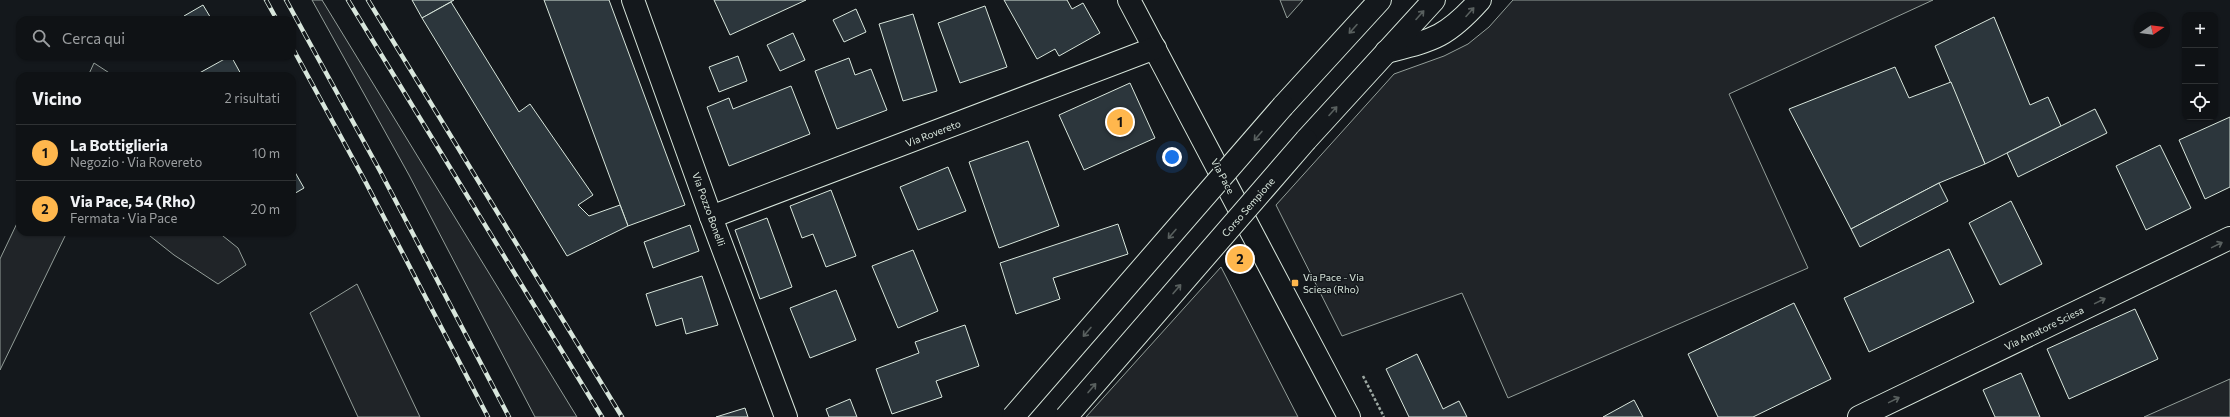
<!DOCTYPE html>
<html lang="it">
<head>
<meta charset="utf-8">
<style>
  :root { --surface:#0f1215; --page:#181b1e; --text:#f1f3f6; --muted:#9b9ea0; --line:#2f3234; --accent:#ffb74d }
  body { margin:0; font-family:Commissioner,sans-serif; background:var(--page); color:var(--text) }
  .controls { position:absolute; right:12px; top:12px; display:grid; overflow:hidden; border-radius:8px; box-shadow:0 1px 3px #0004 }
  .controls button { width:36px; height:36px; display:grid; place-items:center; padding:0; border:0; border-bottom:1px solid var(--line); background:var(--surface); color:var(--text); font:20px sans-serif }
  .compass { position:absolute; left:2134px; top:12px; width:36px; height:36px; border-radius:50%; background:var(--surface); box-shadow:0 1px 3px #0004; rotate:77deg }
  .you { position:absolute; left:1172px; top:157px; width:14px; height:14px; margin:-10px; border:3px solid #fff; border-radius:50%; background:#1a73e8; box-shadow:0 0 0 6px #1a73e833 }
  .badge { display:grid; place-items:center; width:26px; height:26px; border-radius:50%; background:var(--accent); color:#111; font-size:13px; font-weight:700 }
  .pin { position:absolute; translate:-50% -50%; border:2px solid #fff; box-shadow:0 1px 4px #0006 }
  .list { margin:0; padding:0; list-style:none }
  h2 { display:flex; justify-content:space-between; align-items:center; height:52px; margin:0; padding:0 16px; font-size:17px }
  h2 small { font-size:13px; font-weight:400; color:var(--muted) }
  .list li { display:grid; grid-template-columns:26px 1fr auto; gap:12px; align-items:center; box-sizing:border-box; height:56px; padding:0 16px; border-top:1px solid var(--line) }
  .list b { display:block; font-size:15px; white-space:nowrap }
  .list p { margin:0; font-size:13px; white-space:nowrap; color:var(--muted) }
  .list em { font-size:13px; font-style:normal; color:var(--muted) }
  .icon { flex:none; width:22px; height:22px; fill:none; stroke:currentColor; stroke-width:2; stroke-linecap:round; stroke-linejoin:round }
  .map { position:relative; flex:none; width:2230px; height:417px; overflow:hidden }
  .search { position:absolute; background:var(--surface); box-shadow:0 1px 3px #0004; left:16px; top:16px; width:280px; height:44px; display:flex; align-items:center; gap:10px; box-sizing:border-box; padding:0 14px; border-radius:12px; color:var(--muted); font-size:15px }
  .panel { position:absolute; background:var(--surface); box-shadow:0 1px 3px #0004; left:16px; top:72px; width:280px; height:164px; border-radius:12px }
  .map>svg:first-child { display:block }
  .green { fill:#202428; stroke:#939e99 }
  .building { fill:#2c363c; stroke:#d8e6dc }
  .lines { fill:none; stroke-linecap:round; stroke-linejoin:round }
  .minor-casing { stroke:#d8e6dc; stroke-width:24 }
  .highway-casing { stroke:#d8e6dc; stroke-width:24 }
  .path { stroke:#9da8a2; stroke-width:2.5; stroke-dasharray:3 2; stroke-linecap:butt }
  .minor { stroke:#14181c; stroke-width:22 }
  .highway { stroke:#14181c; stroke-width:22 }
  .rail-casing { stroke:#d8e6dc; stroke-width:4.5 }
  .rail { stroke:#14181c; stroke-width:3; stroke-dasharray:9; stroke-linecap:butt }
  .highway-bridge-casing { stroke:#d8e6dc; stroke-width:24; stroke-linecap:butt }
  .highway-bridge { stroke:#14181c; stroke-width:22 }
  .oneway { stroke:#59605f }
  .poi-dot { fill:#ffb74d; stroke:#14181c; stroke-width:1.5 }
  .labels { text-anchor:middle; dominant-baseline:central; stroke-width:3; stroke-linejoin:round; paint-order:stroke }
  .street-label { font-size:10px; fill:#d8e6dc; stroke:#14181c }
  .poi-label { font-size:10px; fill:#d8e6dc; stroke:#14181c; text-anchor:start }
</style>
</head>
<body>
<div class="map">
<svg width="2230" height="417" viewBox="0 0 2230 417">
  <rect width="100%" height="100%" fill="#14181c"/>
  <g class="green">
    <polygon points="312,0 322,0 577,417 535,417 409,175"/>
    <polygon points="1280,0 1303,0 1287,18"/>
    <polygon points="1513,0 1933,0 1729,94 1808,268 1508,398 1462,293 1342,336 1276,205 1394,74 1444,56 1468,44 1489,27"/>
    <polygon points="94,63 114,76 88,76"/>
    <polygon points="20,217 20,232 67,232 0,370 0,259"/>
    <polygon points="145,232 218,232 238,248 246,265 218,284 174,255"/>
    <polygon points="1221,267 1298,417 1086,417"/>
    <polygon points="357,284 420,417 358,417 310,313"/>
    <polygon points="2230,379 2230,417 2144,417"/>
  </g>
  <g class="building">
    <polygon points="412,0 454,0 422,18"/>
    <polygon points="544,0 609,0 685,205 628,226"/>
    <polygon points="714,0 806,0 730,35"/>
    <polygon points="1004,0 1067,0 1072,9 1083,3 1100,33 1059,56 1055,49 1037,59"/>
    <polygon points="451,2 519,112 530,104 593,195 578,205 589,216 620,205 628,226 567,256 422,18"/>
    <polygon points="203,5 212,20 187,20 184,16"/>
    <polygon points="985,6 1007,67 960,83 938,23"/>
    <polygon points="856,9 866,32 844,42 833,20"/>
    <polygon points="913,14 937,91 903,101 879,24"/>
    <polygon points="1994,17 2030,105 2048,97 2061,126 1985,164 1935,46"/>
    <polygon points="793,33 805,60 780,71 767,45"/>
    <polygon points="231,56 242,76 194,76 230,56"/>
    <polygon points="738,56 747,81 719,92 709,67"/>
    <polygon points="849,58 855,75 871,69 887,110 837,129 815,71"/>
    <polygon points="1895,67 1909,98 1951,82 1985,164 1939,183 1851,229 1789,109"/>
    <polygon points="1130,83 1155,138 1084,170 1059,115"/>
    <polygon points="791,86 810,134 729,166 707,107 729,98 733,109"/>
    <polygon points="2095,109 2107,133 2018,177 2007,153"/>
    <polygon points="2230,117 2230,187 2205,199 2179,140"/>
    <polygon points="1028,141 1059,226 999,248 969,162"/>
    <polygon points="2160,145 2191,208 2146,230 2116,166"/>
    <polygon points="292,167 304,188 292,195"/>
    <polygon points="948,167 966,211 918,230 900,187"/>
    <polygon points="1939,183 1948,201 1860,247 1851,229"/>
    <polygon points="831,190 856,256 826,267 813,234 802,238 790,206"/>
    <polygon points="2011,201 2042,264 2000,285 1969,223"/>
    <polygon points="767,218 792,287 760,299 735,230"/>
    <polygon points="1118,224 1128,254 1053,278 1060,299 1016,314 1000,263"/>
    <polygon points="690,225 699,251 653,268 644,242"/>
    <polygon points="1949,249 1974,302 1869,352 1844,298"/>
    <polygon points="913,250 938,311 898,328 872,266"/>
    <polygon points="702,276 718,325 686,334 682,318 656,326 646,294"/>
    <polygon points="836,290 856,340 810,358 790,308"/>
    <polygon points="1794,303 1831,379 1753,417 1718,417 1688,354"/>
    <polygon points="2135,309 2158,359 2069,399 2047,349"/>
    <polygon points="965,325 979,366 936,381 942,397 892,414 876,369 919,353 915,342"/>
    <polygon points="1417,354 1443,409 1459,401 1467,417 1409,417 1386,369"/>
    <polygon points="2021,373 2040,417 1995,417 1983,390"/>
    <polygon points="850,399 857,417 829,417 826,409"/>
    <polygon points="1634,400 1643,417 1603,417"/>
    <polygon points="745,408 748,417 716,417"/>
  </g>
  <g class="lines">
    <g class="minor-casing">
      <g id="minor">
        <polyline points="633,0 711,217 786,417"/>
        <polyline points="1129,0 1349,417"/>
        <path d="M1386 52C1433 40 1446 38 1480 0"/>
        <polyline points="711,217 1155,48"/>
        <polyline points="1859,417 2230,238"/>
      </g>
    </g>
    <g class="highway-casing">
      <g id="highway">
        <polyline points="1283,106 1380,0"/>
        <polyline points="1306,140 1434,0"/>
      </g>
    </g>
    <polyline class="path" points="1363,376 1384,417"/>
    <use href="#minor" class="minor"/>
    <use href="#highway" class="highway"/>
    <g class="rail-casing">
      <g id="rail">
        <polyline points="266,0 277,20"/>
        <polyline points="286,0 380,171 509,417"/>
        <polyline points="348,0 602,417"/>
        <polyline points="368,0 622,417"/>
        <polyline points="292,47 365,181 488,417"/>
      </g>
    </g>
    <use href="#rail" class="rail"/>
    <g class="highway-bridge-casing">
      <g id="highway-bridge">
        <polyline points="1013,417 1283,106"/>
        <polyline points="1066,417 1306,140"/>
      </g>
    </g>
    <use href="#highway-bridge" class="highway-bridge"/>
  </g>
  <defs><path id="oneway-shaft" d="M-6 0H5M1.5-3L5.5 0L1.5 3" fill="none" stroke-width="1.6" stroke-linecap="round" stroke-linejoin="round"/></defs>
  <g class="oneway">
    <use href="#oneway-shaft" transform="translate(1470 12) rotate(-48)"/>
    <use href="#oneway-shaft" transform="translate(1420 15) rotate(-48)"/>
    <use href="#oneway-shaft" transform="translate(1353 29) rotate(132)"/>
    <use href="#oneway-shaft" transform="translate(1333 111) rotate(-48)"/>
    <use href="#oneway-shaft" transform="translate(1258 136) rotate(131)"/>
    <use href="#oneway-shaft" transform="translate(1172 234) rotate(131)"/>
    <use href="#oneway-shaft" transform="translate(2217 245) rotate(-26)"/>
    <use href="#oneway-shaft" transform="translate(1177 289) rotate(-49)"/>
    <use href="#oneway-shaft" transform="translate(2100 301) rotate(-26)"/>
    <use href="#oneway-shaft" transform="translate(1087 332) rotate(131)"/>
    <use href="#oneway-shaft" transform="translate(1092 388) rotate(-49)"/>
    <use href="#oneway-shaft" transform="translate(1894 400) rotate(-26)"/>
  </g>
  <rect class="poi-dot" x="1291" y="279" width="8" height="8" rx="2"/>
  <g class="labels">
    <g class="street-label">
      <text transform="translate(933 133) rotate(-21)">Via Rovereto</text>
      <text transform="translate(1223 176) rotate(62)">Via Pace</text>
      <text transform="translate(1248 207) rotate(-49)">Corso Sempione</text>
      <text transform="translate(709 209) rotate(70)">Via Pozzo Bonelli</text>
      <text transform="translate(2044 328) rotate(-26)">Via Amatore Sciesa</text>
    </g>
    <g class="poi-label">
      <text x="1303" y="277">Via Pace - Via<tspan x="1303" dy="12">Sciesa (Rho)</tspan></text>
    </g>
  </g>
</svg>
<div class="controls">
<button>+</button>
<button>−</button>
<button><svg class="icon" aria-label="locate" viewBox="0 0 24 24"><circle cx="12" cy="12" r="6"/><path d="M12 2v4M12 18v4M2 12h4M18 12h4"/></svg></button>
</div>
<svg class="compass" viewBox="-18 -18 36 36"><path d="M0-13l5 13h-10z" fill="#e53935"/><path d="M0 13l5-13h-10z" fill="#9b9ea0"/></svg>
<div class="you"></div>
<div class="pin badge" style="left:1120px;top:122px">1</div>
<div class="pin badge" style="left:1240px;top:259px">2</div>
<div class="search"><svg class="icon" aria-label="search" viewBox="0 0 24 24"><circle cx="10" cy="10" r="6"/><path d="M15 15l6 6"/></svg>Cerca qui</div>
<section class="panel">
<h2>Vicino<small>2 risultati</small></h2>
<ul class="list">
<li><span class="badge">1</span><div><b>La Bottiglieria</b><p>Negozio · Via Rovereto</p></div><em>10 m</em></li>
<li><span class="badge">2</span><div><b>Via Pace, 54 (Rho)</b><p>Fermata · Via Pace</p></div><em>20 m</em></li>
</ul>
</section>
</div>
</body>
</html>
